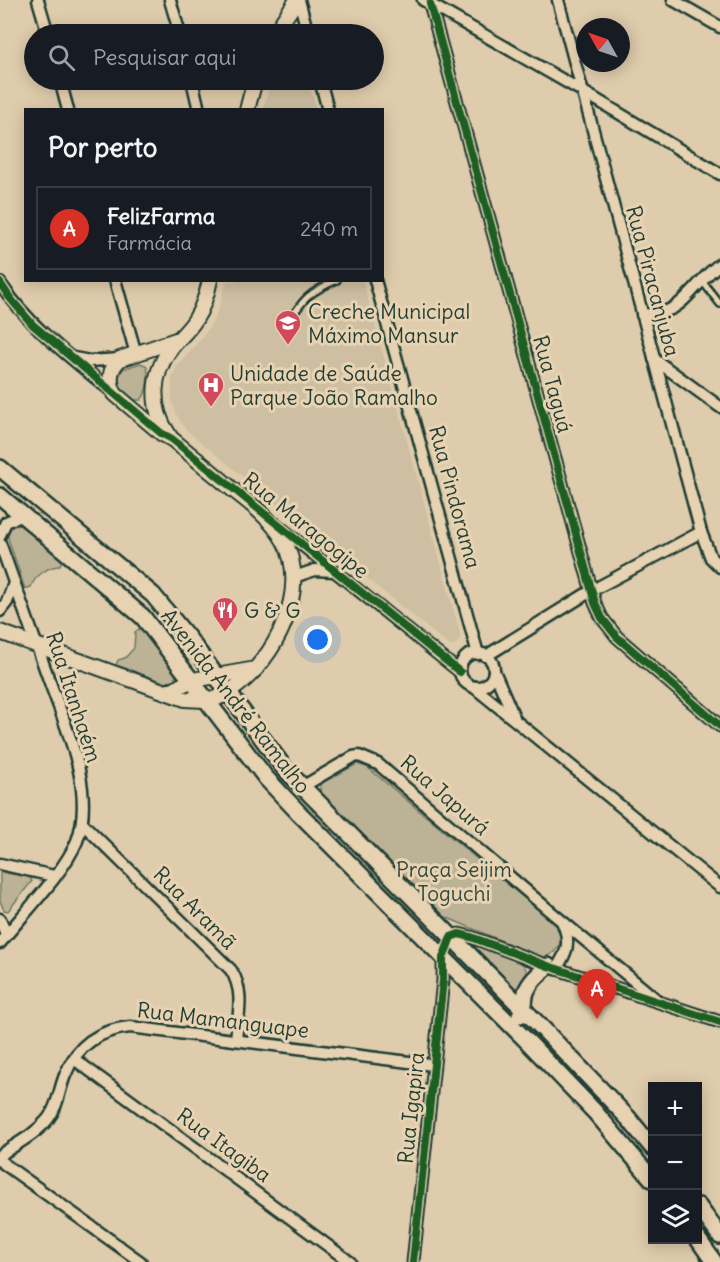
<!DOCTYPE html>
<html lang="pt">
<head>
<meta charset="utf-8">
<style>
  :root { --surface:#171b24; --page:#242831; --text:#f1f3f6; --muted:#9ea1a6; --line:#363941; --accent:#d93025 }
  body { margin:0; font-family:Delius,sans-serif; background:var(--page); color:var(--text) }
  .controls { position:absolute; right:18px; bottom:18px; display:grid; overflow:hidden; border-radius:0px; box-shadow:0 3px 15px #0003 }
  .controls button { width:54px; height:54px; display:grid; place-items:center; padding:0; border:0; border-bottom:2px solid var(--line); background:var(--surface); color:var(--text); font:30px sans-serif }
  .compass { position:absolute; left:576px; top:18px; width:54px; height:54px; border-radius:50%; background:var(--surface); box-shadow:0 3px 15px #0003; rotate:310deg }
  .you { position:absolute; left:318px; top:640px; width:21px; height:21px; margin:-15px; border:4px solid #fff; border-radius:50%; background:#1a73e8; box-shadow:0 0 0 9px #1a73e833 }
  .badge { display:grid; place-items:center; width:39px; height:39px; border-radius:50%; background:var(--accent); color:#fff; font-size:20px; font-weight:700 }
  .pin { position:absolute; translate:-50% -50px; filter:drop-shadow(0 2px 3px #0008) }
  .pin::after { content:''; position:absolute; top:32px; width:21px; height:18px; background:inherit; clip-path:polygon(0 0,100% 0,50% 100%) }
  .list { margin:0; padding:0; list-style:none }
  h2 { display:flex; justify-content:space-between; align-items:center; height:78px; margin:0; padding:0 24px; font-size:26px }
  h2 small { font-size:20px; font-weight:400; color:var(--muted) }
  .list li { display:grid; grid-template-columns:39px 1fr auto; gap:18px; align-items:center; box-sizing:border-box; height:84px; margin:0 12px 12px; padding:0 12px; border:2px solid var(--line); border-radius:0px }
  .list b { display:block; font-size:22px; white-space:nowrap }
  .list p { margin:0; font-size:20px; white-space:nowrap; color:var(--muted) }
  .list em { font-size:20px; font-style:normal; color:var(--muted) }
  .icon { flex:none; width:33px; height:33px; fill:none; stroke:currentColor; stroke-width:2; stroke-linecap:round; stroke-linejoin:round }
  .map { position:relative; flex:none; width:720px; height:1262px; overflow:hidden }
  .search { position:absolute; background:var(--surface); box-shadow:0 3px 15px #0003; left:24px; top:24px; width:360px; height:66px; display:flex; align-items:center; gap:15px; box-sizing:border-box; padding:0 21px; border-radius:33px; color:var(--muted); font-size:22px }
  .panel { position:absolute; background:var(--surface); box-shadow:0 3px 15px #0003; left:24px; top:108px; width:360px; height:174px; border-radius:0px }
  .map>svg:first-child { display:block }
  .built { fill:#cebfa2 }
  .green { fill:#bcb296; stroke:#6e7865; stroke-width:1.5 }
  .lines { fill:none; stroke-linecap:round; stroke-linejoin:round }
  .service-casing { stroke:#1f3d34; stroke-width:10 }
  .minor-casing { stroke:#1f3d34; stroke-width:15 }
  .tertiary-casing { stroke:#1f3d34; stroke-width:18 }
  .secondary-casing { stroke:#1f3d34; stroke-width:20 }
  .service { stroke:#e7d2b1; stroke-width:5 }
  .minor { stroke:#e7d2b1; stroke-width:10 }
  .tertiary { stroke:#e7d2b1; stroke-width:14 }
  .secondary { stroke:#e7d2b1; stroke-width:15 }
  .cycleway-casing { stroke:#e7d2b1; stroke-width:11 }
  .cycleway { stroke:#1b5e20; stroke-width:8 }
  .labels { text-anchor:middle; dominant-baseline:central; stroke-width:6; stroke-linejoin:round; paint-order:stroke }
  .street-label { font-size:21px; fill:#1f3d34; stroke:#e7d2b1 }
  .poi-label { font-size:21px; fill:#1f3d34; stroke:#e7d2b1; text-anchor:start }
  .park-label { font-size:21px; fill:#2f493e; stroke:#e7d2b1 }
</style>
</head>
<body>
<div class="map">
<svg width="720" height="1262" viewBox="0 0 720 1262">
  <rect width="100%" height="100%" fill="#dfccac"/>
  <filter id="ink" filterUnits="userSpaceOnUse"><feTurbulence type="fractalNoise" baseFrequency=".0167" numOctaves="2"/><feDisplacementMap in="SourceGraphic" scale="12" xChannelSelector="R" yChannelSelector="G"/><feConvolveMatrix kernelMatrix="1 2 1 2 8 2 1 2 1" color-interpolation-filters="sRGB"/></filter>
  <g filter="url(#ink)">
    <g class="built">
      <polygon points="271,80 308,80 316,109 263,109"/>
      <polygon points="227,281 363,281 460,633 460,639 456,644 451,646 446,643 186,430 177,416 172,401 172,377 177,366 204,335 216,316"/>
    </g>
    <g class="green">
      <path d="M140 363 146 365C150 373 147 394 141 400H134L120 388 118 377 123 369Z"/>
      <path d="M15 524 24 526 64 559 59 566C48 566 34 577 31 587L25 589 8 538 9 528Z"/>
      <polygon points="142,627 177,673 173,683 169,684 116,665 118,660 125,658 134,648 135,632"/>
      <path d="M357 764 367 767 559 927C565 942 556 957 540 957L443 916 320 792V787L323 782Z"/>
      <polygon points="0,872 29,877 32,881 8,911 4,910 0,901"/>
      <path d="M469 944H476L522 963C530 971 526 983 516 988L512 987Z"/>
    </g>
    <g class="lines">
      <g class="service-casing">
        <g id="service">
          <polyline points="702,281 720,304"/>
          <path d="M287 324C304 298 308 293 337 280"/>
        </g>
      </g>
      <g class="minor-casing">
        <g id="minor">
          <polyline points="38,0 48,34"/>
          <polyline points="170,0 180,34"/>
          <polyline points="299,0 308,34"/>
          <polyline points="423,0 582,91 720,174"/>
          <polyline points="558,0 701,532 711,558 720,567"/>
          <polyline points="673,0 720,27"/>
          <polyline points="430,4 595,603 602,618 617,637 720,726"/>
          <polyline points="60,80 68,110"/>
          <polyline points="192,80 199,110"/>
          <polyline points="320,80 328,110"/>
          <polyline points="115,280 136,354"/>
          <polyline points="375,280 478,654"/>
          <path d="M0 283C30 328 74 360 115 394"/>
          <path d="M642 315C651 314 662 314 671 309 688 301 702 276 720 264"/>
          <polyline points="74,358 90,361 120,359"/>
          <polyline points="654,359 720,407"/>
          <polyline points="276,524 460,672"/>
          <polyline points="0,535 6,522 22,515"/>
          <path d="M0 543C16 588 32 633 48 677 65 725 96 790 77 841 64 873 22 915 0 943"/>
          <polyline points="294,577 315,570 334,571"/>
          <polyline points="0,611 7,602 14,583"/>
          <circle cx="477" cy="670" r="17"/>
          <polyline points="486,656 591,591 701,532"/>
          <polyline points="494,671 514,717"/>
          <polyline points="474,687 720,887"/>
          <polyline points="302,787 353,757 359,756 378,764 551,912 657,1000"/>
          <path d="M82 823 231 970C245 992 238 1015 236 1040"/>
          <polyline points="0,864 54,876"/>
          <polyline points="0,919 6,935"/>
          <path d="M556 969C567 953 571 942 563 924"/>
          <polyline points="74,1059 350,1262"/>
          <path d="M0 1155C16 1144 35 1135 48 1119 59 1105 59 1088 66 1073 78 1044 100 1030 130 1027L433 1065"/>
          <polyline points="0,1161 141,1262"/>
          <polyline points="413,1262 443,980 443,958 451,937 459,934 471,937 548,966 720,1022"/>
        </g>
      </g>
      <g class="tertiary-casing">
        <g id="tertiary">
          <polyline points="274,34 297,0"/>
          <polyline points="247,110 255,80"/>
          <path d="M169 435C150 408 151 375 171 348 179 338 188 331 195 320 203 308 207 294 210 280"/>
          <path d="M0 632 185 699C196 699 207 702 217 698 223 696 228 692 233 689 275 660 311 590 284 541 272 519 251 504 232 489 212 472 192 456 172 439L161 433 115 394C108 381 109 369 120 359L179 339"/>
          <polyline points="169,691 193,680 256,669"/>
        </g>
      </g>
      <g class="secondary-casing">
        <g id="secondary">
          <polyline points="0,468 153,595 188,638 285,769 544,1030 628,1118 652,1147"/>
          <polyline points="0,496 143,617 266,778 299,813 529,1043 595,1112 652,1179"/>
          <path d="M520 1015C526 1008 523 1001 526 992 530 981 539 974 548 966"/>
          <polyline points="698,1206 720,1236"/>
          <polyline points="698,1239 714,1262"/>
        </g>
      </g>
      <use href="#service" class="service"/>
      <use href="#minor" class="minor"/>
      <use href="#tertiary" class="tertiary"/>
      <use href="#secondary" class="secondary"/>
      <g class="cycleway-casing">
        <g id="cycleway">
          <polyline points="430,4 595,603 602,618 617,637 720,726"/>
          <polyline points="0,283 10,298 33,325 161,433 172,439 460,672"/>
          <polyline points="413,1262 443,980 443,958 451,937 459,934 471,937 548,966 720,1022"/>
        </g>
      </g>
      <use href="#cycleway" class="cycleway"/>
    </g>
  </g>
  <defs>
    <g id="school-pin" transform="scale(1.35)"><path d="M0 17L-7.5 6A9.5 9.5 0 1 1 7.5 6Z" fill="#d1495b" stroke="#e7d2b1"/><path d="M0-5L7-2L0 1L-7-2ZM-4 1L0 2.5L4 1V4Q0 6-4 4Z" fill="#fff"/></g>
    <g id="hospital-pin" transform="scale(1.35)"><path d="M0 17L-7.5 6A9.5 9.5 0 1 1 7.5 6Z" fill="#d1495b" stroke="#e7d2b1"/><path d="M-5-5h3v3.5h4V-5h3V5h-3V1.5h-4V5h-3Z" fill="#fff"/></g>
    <g id="restaurant-pin" transform="scale(1.35)"><path d="M0 17L-7.5 6A9.5 9.5 0 1 1 7.5 6Z" fill="#d1495b" stroke="#e7d2b1"/><path d="M-5-6h1v4h1v-4h1v4h1v-4h1v5L-1.5 .5V6h-2V.5L-5-1ZM5-6V6H3V1.5H1.5Q1.5-4 5-6Z" fill="#fff"/></g>
  </defs>
  <g fill-rule="evenodd">
    <use href="#school-pin" x="288" y="323"/>
    <use href="#hospital-pin" x="211" y="385"/>
    <use href="#restaurant-pin" x="225" y="610"/>
  </g>
  <g class="labels">
    <g class="street-label">
      <text transform="translate(653 281) rotate(75)">Rua Piracanjuba</text>
      <text transform="translate(553 384) rotate(75)">Rua Taguá</text>
      <text transform="translate(455 497) rotate(75)">Rua Pindorama</text>
      <text transform="translate(306 525) rotate(39)">Rua Maragogipe</text>
      <text transform="translate(74 697) rotate(72)">Rua Itanhaém</text>
      <text transform="translate(236 701) rotate(52)">Avenida André Ramalho</text>
      <text transform="translate(445 795) rotate(41)">Rua Japurá</text>
      <text transform="translate(195 908) rotate(45)">Rua Aramã</text>
      <text transform="translate(223 1020) rotate(7)">Rua Mamanguape</text>
      <text transform="translate(411 1108) rotate(-84)">Rua Igapira</text>
      <text transform="translate(224 1145) rotate(36)">Rua Itagiba</text>
    </g>
    <g class="poi-label">
      <text x="308" y="311">Creche Municipal<tspan x="308" dy="24">Máximo Mansur</tspan></text>
      <text x="230" y="373">Unidade de Saúde<tspan x="230" dy="24">Parque João Ramalho</tspan></text>
      <text x="244" y="610">G &amp; G</text>
    </g>
    <g class="park-label">
      <text x="454" y="869">Praça Seijim<tspan x="454" dy="24">Toguchi</tspan></text>
    </g>
  </g>
</svg>
<div class="controls">
<button>+</button>
<button>−</button>
<button><svg class="icon" aria-label="layers" viewBox="0 0 24 24"><path d="M12 4l9 5-9 5-9-5zM3 14l9 5 9-5"/></svg></button>
</div>
<svg class="compass" viewBox="-18 -18 36 36"><path d="M0-13l5 13h-10z" fill="#e53935"/><path d="M0 13l5-13h-10z" fill="#9ea1a6"/></svg>
<div class="you"></div>
<div class="pin badge" style="left:597px;top:1019px">A</div>
<div class="search"><svg class="icon" aria-label="search" viewBox="0 0 24 24"><circle cx="10" cy="10" r="6"/><path d="M15 15l6 6"/></svg>Pesquisar aqui</div>
<section class="panel">
<h2>Por perto<small></small></h2>
<ul class="list">
<li><span class="badge">A</span><div><b>FelizFarma</b><p>Farmácia</p></div><em>240 m</em></li>
</ul>
</section>
</div>
</body>
</html>
